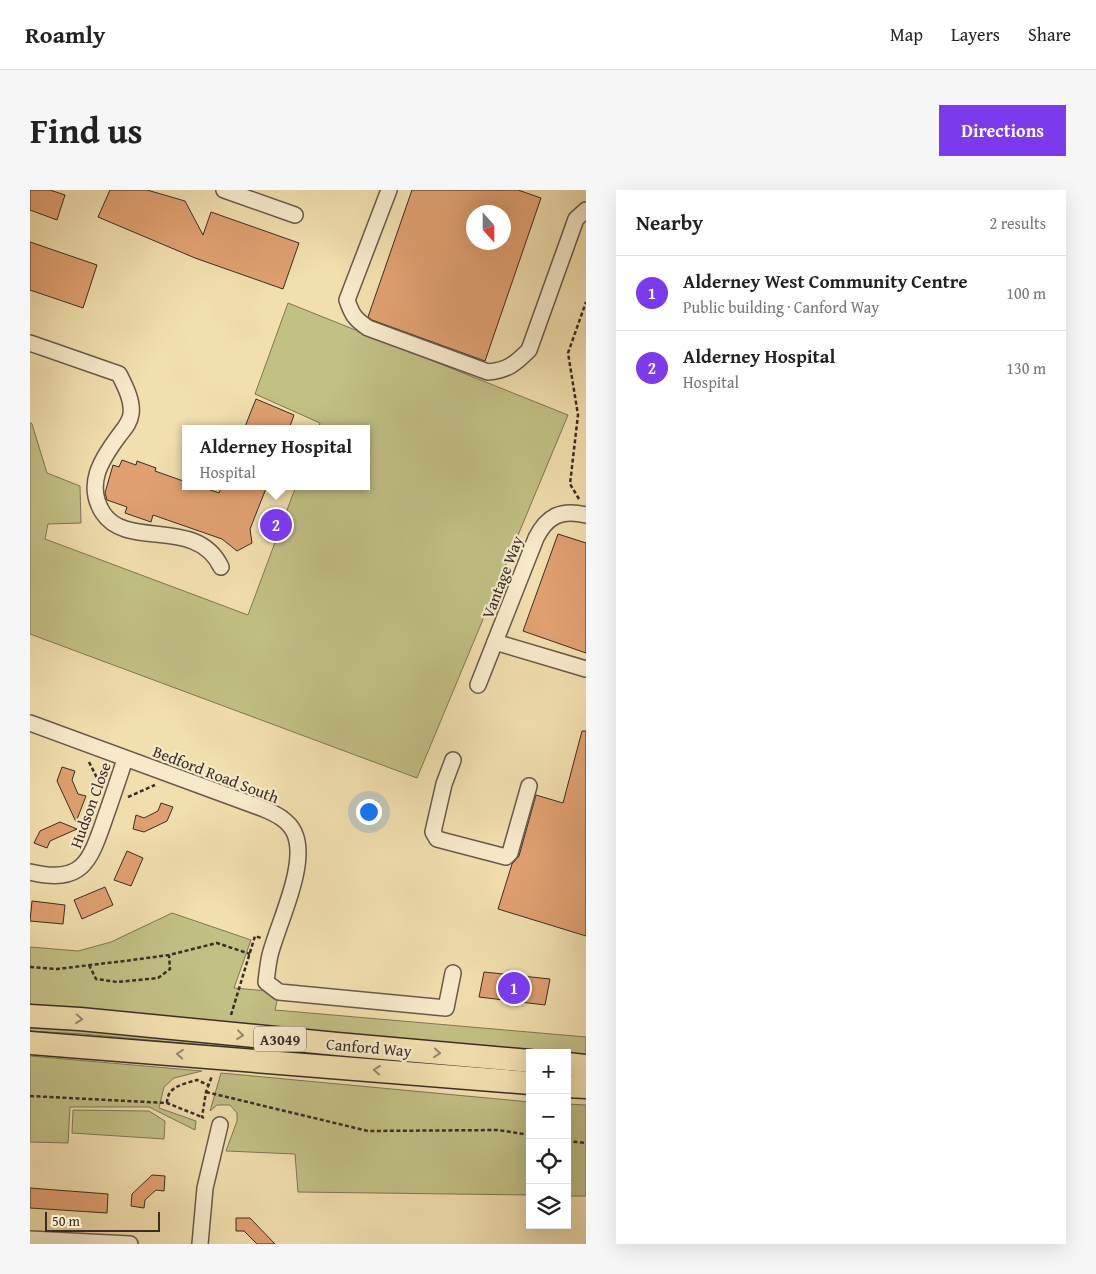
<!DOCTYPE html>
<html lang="en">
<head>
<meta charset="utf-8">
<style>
  :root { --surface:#fff; --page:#f6f6f6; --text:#222; --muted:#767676; --line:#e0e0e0; --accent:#7c3aed }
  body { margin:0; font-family:"Gentium Book Plus",serif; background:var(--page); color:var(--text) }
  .controls { position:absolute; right:15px; bottom:15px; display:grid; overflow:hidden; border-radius:0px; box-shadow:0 5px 20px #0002 }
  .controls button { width:45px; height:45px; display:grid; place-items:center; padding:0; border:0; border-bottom:1px solid var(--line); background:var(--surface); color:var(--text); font:25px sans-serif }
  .compass { position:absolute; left:436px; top:15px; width:45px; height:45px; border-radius:50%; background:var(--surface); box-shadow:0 5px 20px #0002; rotate:159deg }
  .scale { position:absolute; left:15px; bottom:12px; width:115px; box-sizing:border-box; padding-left:5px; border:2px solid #392d26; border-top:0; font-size:14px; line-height:18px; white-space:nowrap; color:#392d26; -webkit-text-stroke:4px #f6eaca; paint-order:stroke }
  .you { position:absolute; left:338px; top:621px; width:18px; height:18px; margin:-12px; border:4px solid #fff; border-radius:50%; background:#1a73e8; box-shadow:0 0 0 8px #1a73e833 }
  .badge { display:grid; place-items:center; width:32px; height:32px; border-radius:50%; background:var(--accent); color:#fff; font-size:16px; font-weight:700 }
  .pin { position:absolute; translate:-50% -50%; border:2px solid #fff; box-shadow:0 1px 5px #0006 }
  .popup { position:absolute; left:152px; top:235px; width:188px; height:65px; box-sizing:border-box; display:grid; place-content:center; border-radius:0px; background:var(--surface); filter:drop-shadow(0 1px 4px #0005); font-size:16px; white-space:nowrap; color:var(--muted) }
  .popup b { font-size:19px; color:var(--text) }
  .popup::after { content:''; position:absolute; left:50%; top:100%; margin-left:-10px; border:10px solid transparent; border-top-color:var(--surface) }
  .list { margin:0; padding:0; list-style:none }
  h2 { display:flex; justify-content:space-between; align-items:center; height:65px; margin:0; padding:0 20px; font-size:21px }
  h2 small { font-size:16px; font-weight:400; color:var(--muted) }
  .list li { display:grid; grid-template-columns:32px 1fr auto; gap:15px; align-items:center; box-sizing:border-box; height:75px; padding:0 20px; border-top:1px solid var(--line) }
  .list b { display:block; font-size:19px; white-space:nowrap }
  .list p { margin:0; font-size:16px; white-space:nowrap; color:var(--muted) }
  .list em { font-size:16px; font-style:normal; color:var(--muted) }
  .icon { flex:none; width:28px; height:28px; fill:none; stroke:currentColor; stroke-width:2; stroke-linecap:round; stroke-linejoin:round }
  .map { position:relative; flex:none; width:556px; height:1054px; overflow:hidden; border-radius:0px }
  header { display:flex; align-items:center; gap:30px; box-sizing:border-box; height:70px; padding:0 25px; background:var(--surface); border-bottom:1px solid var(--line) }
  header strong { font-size:24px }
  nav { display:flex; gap:28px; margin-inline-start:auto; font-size:18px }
  .intro { display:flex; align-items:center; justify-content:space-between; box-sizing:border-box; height:120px; padding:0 30px }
  h1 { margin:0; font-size:35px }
  .button { padding:12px 22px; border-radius:0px; background:var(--accent); color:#fff; font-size:18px; font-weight:700 }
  main { display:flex; gap:30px; padding:0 30px }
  aside { flex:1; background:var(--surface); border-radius:0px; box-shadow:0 5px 20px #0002 }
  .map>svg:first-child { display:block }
  .green { fill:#c1c085; stroke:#7d7656 }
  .building { fill:#e0a071; stroke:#392d26; fill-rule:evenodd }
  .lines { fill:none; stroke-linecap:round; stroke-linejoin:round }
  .minor-casing { stroke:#675a48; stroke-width:18 }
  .highway-casing { stroke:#392d26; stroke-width:25 }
  .path { stroke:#392d26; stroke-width:2.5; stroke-dasharray:4 2.5; stroke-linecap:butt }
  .minor { stroke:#f6eaca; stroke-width:15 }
  .highway { stroke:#f1dfad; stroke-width:22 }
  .oneway { stroke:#95866a }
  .labels { text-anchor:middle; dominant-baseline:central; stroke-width:4.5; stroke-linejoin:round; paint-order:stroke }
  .shield { fill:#f6eaca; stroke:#726657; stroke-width:1 }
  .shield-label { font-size:15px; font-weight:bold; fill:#392d26 }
  .street-label { font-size:16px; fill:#392d26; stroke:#f6eaca }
</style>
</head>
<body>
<header>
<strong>Roamly</strong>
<nav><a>Map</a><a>Layers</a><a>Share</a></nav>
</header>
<div class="intro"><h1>Find us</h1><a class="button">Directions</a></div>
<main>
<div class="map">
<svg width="556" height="1054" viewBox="0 0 556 1054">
  <rect width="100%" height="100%" fill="#f1dfad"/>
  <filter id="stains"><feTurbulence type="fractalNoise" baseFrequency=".004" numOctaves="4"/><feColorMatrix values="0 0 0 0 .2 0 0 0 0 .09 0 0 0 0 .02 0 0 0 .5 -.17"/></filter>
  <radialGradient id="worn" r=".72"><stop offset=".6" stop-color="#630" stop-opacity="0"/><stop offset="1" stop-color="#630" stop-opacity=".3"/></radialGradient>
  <g class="green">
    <polygon points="258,113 538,225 387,588 0,444 0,232 2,234 17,283 50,296 51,333 18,334 15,349 218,425 266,296 336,296 336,239 288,239 290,233 225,204"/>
    <polygon points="142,723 221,750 204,798 249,802 245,820 556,847 556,867 537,865 537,863 508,863 52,821 0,820 0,757 48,761 81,752"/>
    <polygon points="0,833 308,860 500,885 53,844 0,841"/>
    <polygon points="0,866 172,881 144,888 134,897 129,918 166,931 165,940 119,917 40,917 38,953 0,952"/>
    <polygon points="191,883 500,912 500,1005 268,1002 265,964 196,961 207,931 207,923 200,915 187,915 180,921"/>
    <polygon points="537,914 556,915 556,1006 537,1006"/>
    <polygon points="43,920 119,921 135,931 134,949 42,943"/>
  </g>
  <g class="building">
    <polygon points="0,0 20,0 35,5 27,30 0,20"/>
    <polygon points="80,0 117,0 155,11 173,45 181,22 269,53 253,99 165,68 68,27"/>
    <path d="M382 0H488L511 8 455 171 342 130 338 127ZM444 22H474V52H444Z"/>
    <polygon points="0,52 67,75 53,118 0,100"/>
    <polygon points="226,209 264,225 259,239 214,239"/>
    <polygon points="92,270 106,275 107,271 126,278 125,281 156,292 156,296 169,296 189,303 192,296 237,296 220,339 222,353 207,361 192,349 123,325 121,332 95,323 97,317 77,310 75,303 83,275 89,277"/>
    <polygon points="528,344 556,353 556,463 493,441"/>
    <polygon points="552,541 556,541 556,746 468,719 482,674 489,666 506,605 533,613"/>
    <polygon points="32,577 45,581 42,590 48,604 56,606 46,632 27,591"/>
    <polygon points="131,613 143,617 137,631 114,642 103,639 106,625 114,628 128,621"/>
    <polygon points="30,632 47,639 20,651 17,658 4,653 10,641"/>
    <polygon points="97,661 113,668 101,696 84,690"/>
    <polygon points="75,697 83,715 52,729 44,710"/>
    <polygon points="2,711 35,715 33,734 0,731"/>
    <polygon points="454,782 520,789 515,815 449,807"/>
    <polygon points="122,985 135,986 134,1001 126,1000 115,1010 114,1018 101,1016 102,1004"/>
    <polygon points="0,998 78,1004 77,1023 0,1018"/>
    <polygon points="206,1028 220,1028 245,1054 227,1054 214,1041 206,1041"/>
  </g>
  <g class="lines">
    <g class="minor-casing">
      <g id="minor">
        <polyline points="194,0 265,25"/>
        <path d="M359 0 317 110C322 125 325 129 338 138L458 182C478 180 485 174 499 160L546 29 556 20"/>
        <path d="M0 153 89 184C95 196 103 211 101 224 100 233 93 240 88 247 71 270 55 295 73 323 97 360 167 326 191 377"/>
        <polyline points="465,452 556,479"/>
        <path d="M448 495 506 348C517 326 531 319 556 325"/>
        <path d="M0 533 234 619C246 624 258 630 264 642 279 673 248 733 240 765 238 774 237 783 236 792L249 802 416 818 423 783"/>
        <polyline points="423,570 414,594 403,642 407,649 476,667 480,663 499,596"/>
        <path d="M0 682C53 695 60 671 75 628 82 608 89 588 95 569"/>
        <polyline points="0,1049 100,1054"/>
        <polyline points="170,1054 175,998 190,935"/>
      </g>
    </g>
    <g class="highway-casing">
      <g id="highway">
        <polyline points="0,826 50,829 307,854 500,871"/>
        <polyline points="0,853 500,893"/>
        <polyline points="537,874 556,876"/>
        <polyline points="537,896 556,897"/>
      </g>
    </g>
    <g class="path">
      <polyline points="549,309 540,294 548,225 538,163 556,112"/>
      <polyline points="59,572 70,594"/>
      <polyline points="98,607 125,595"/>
      <polyline points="59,775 66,789 87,792 128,788 140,779 139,765"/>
      <polyline points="0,777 27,779 95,771 139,765 187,753 220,764"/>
      <polyline points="201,825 225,746 231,748"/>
      <polyline points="176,902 338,941 468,940 500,945"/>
      <polyline points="0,906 137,913 172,927"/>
      <path d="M137 913C137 896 154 894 167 890L178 895"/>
      <polyline points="174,928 172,927 176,902 182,886"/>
      <polyline points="537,951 556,953"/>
    </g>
    <use href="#minor" class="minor"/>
    <use href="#highway" class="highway"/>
  </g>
  <defs><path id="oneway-chevron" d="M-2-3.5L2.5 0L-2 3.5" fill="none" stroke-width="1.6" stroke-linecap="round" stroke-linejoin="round" transform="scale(1.25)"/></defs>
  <g class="oneway">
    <use href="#oneway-chevron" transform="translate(49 829) rotate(4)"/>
    <use href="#oneway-chevron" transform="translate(210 845) rotate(6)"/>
    <use href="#oneway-chevron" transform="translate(407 863) rotate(5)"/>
    <use href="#oneway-chevron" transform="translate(150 864) rotate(-175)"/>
    <use href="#oneway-chevron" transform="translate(347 880) rotate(-175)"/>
  </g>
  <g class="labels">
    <rect class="shield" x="224" y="836.5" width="52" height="25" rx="4"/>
    <g class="shield-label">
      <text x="250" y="849">A3049</text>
    </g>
    <g class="street-label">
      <text transform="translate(472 387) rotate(-69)">Vantage Way</text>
      <text transform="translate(186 584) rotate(21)">Bedford Road South</text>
      <text transform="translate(60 615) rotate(-70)">Hudson Close</text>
      <text transform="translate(339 857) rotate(5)">Canford Way</text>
    </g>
  </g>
  <rect width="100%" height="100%" filter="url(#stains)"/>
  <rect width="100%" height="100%" fill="url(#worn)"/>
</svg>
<div class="controls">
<button>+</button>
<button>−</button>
<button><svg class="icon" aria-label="locate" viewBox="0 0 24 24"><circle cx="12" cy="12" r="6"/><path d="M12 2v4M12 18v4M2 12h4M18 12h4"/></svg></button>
<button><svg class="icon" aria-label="layers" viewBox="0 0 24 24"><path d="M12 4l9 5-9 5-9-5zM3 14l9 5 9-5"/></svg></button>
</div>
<svg class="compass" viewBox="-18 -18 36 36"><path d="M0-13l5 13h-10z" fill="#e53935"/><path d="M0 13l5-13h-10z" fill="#767676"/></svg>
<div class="scale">50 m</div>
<div class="you"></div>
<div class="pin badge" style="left:484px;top:798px">1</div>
<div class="pin badge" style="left:246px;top:335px">2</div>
<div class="popup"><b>Alderney Hospital</b>Hospital</div>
</div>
<aside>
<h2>Nearby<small>2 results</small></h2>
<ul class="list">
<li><span class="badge">1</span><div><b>Alderney West Community Centre</b><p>Public building · Canford Way</p></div><em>100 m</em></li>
<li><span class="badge">2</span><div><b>Alderney Hospital</b><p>Hospital</p></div><em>130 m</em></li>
</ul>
</aside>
</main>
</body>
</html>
